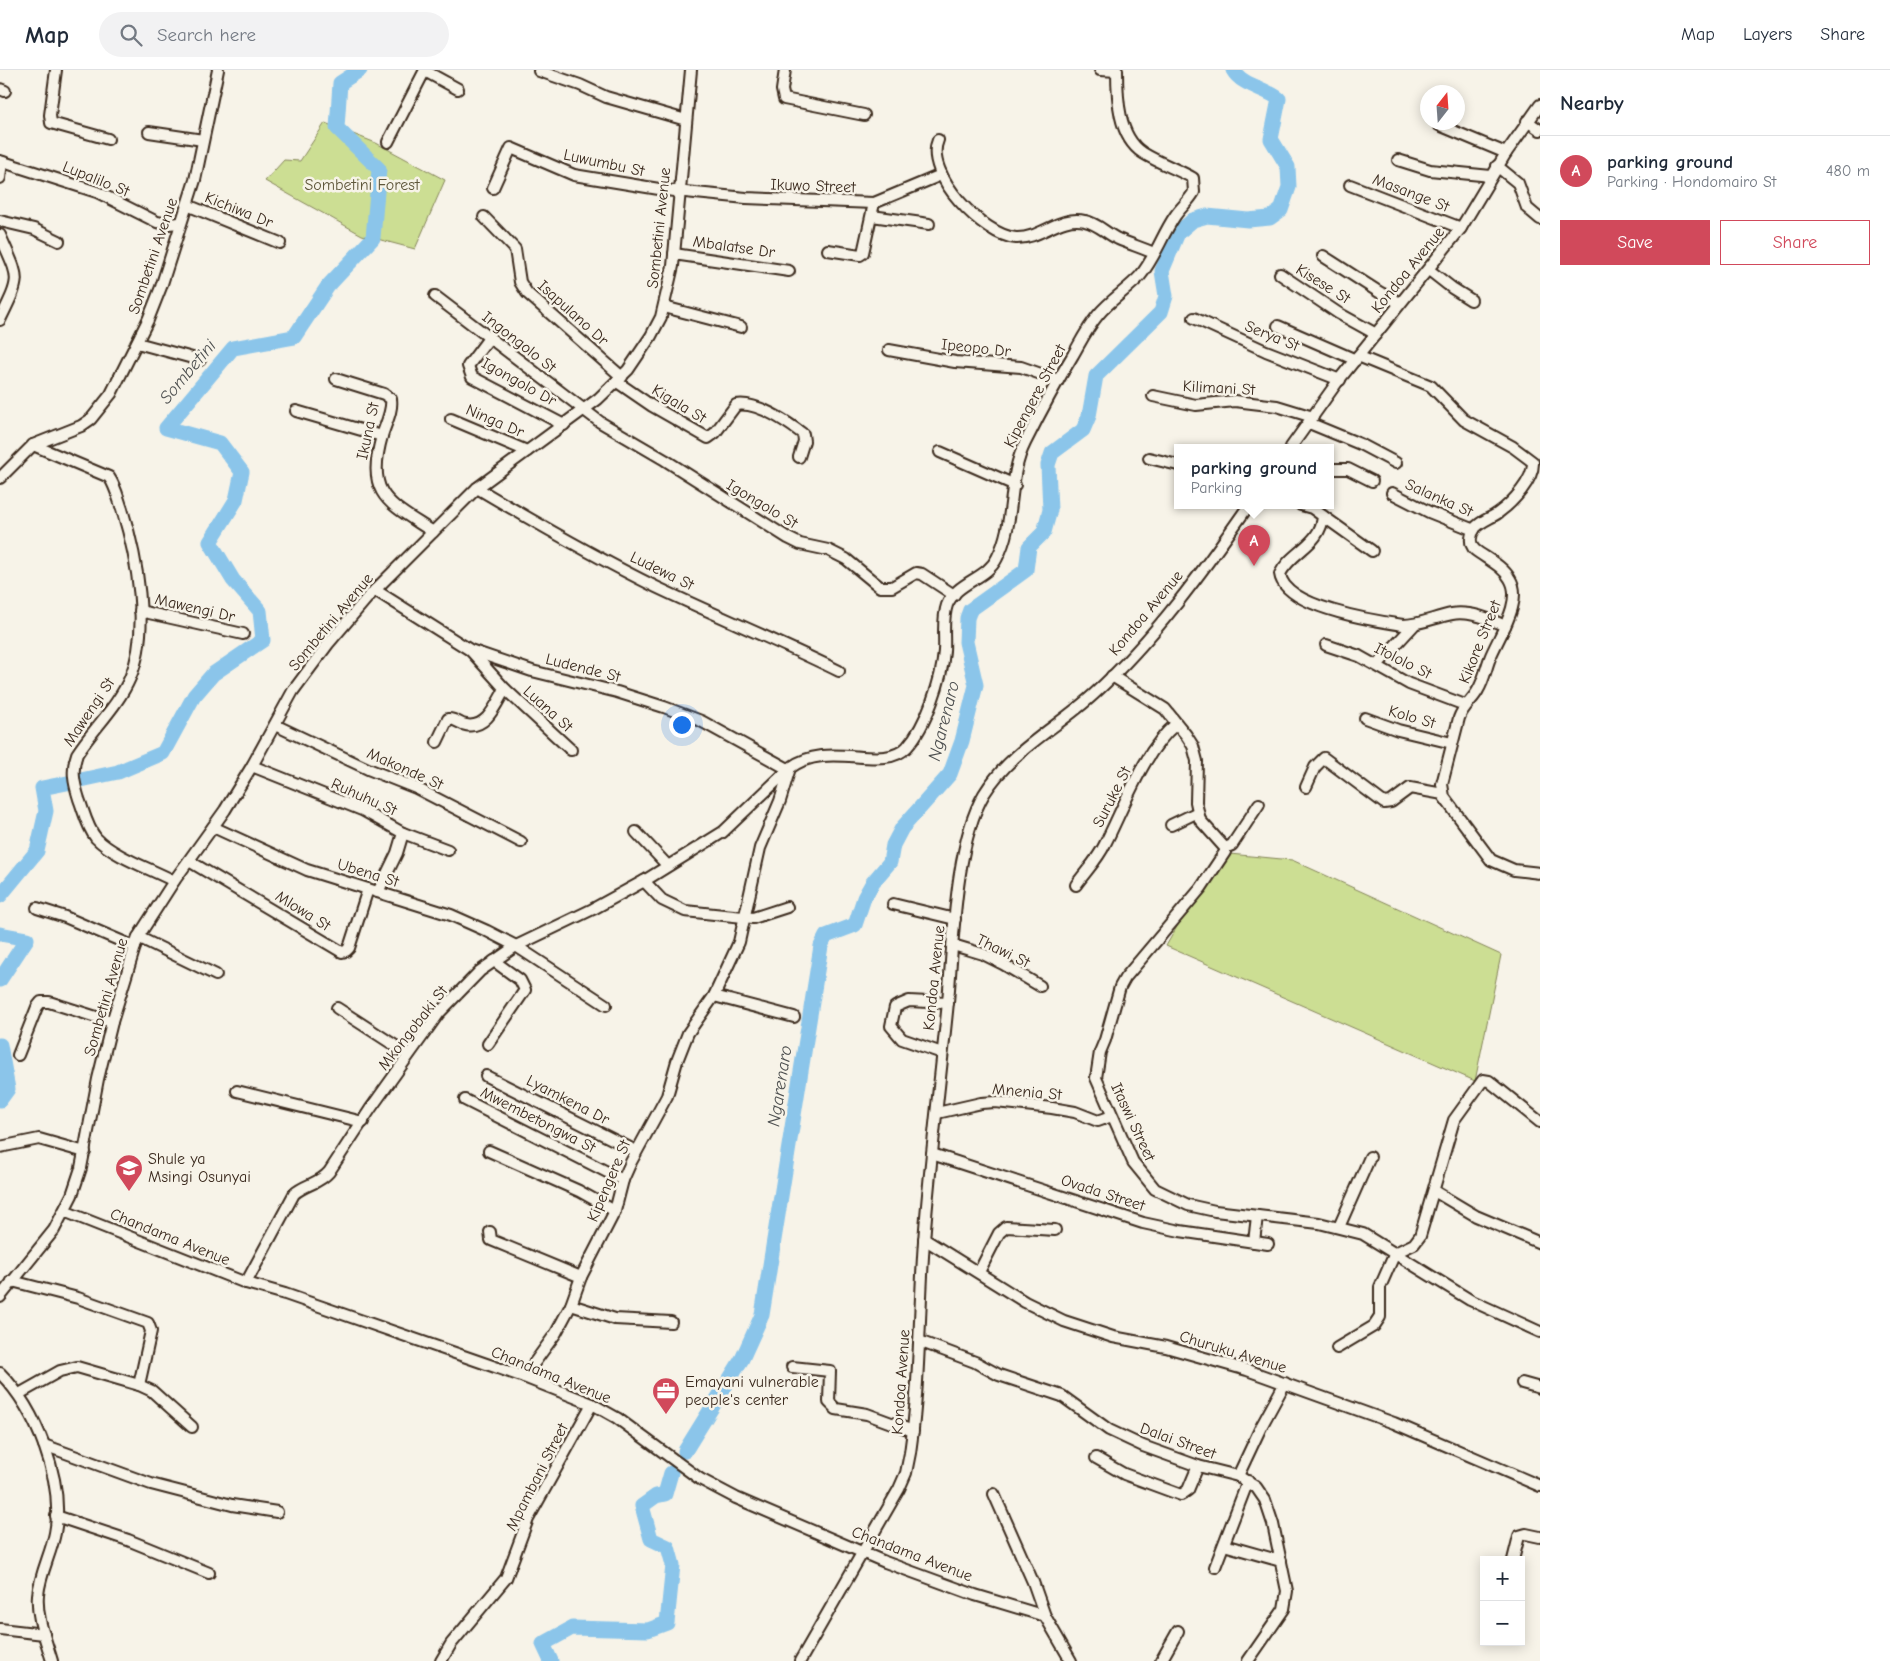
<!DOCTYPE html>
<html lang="en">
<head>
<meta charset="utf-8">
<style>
  :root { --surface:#fff; --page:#f2f2f3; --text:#1f2937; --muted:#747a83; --line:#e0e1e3; --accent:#d1495b }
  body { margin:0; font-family:"Comic Neue",sans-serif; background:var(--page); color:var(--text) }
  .controls { position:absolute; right:15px; bottom:15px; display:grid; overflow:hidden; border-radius:0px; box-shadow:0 2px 12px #0003 }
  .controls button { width:45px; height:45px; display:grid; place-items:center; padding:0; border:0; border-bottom:1px solid var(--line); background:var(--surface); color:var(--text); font:25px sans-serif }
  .compass { position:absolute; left:1420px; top:15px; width:45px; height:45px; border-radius:50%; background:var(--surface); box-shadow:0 2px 12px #0003; rotate:17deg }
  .you { position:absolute; left:681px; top:654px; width:18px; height:18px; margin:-12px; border:4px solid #fff; border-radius:50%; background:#1a73e8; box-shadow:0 0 0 8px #1a73e833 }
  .badge { display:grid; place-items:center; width:32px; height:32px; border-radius:50%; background:var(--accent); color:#fff; font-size:16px; font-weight:700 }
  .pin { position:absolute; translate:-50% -41px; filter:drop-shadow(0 1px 2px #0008) }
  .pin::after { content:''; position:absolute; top:26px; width:18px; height:15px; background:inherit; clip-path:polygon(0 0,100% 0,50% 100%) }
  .popup { position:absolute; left:1174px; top:374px; width:160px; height:65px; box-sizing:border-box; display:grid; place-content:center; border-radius:0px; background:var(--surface); filter:drop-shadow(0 1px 4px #0005); font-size:16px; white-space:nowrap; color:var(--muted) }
  .popup b { font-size:19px; color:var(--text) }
  .popup::after { content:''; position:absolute; left:50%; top:100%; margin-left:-10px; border:10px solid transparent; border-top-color:var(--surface) }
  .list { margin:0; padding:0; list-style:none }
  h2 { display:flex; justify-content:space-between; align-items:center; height:65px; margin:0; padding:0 20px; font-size:21px }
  h2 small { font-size:16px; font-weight:400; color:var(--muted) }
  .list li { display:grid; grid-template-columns:32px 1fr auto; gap:15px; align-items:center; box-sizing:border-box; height:70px; padding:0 20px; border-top:1px solid var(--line) }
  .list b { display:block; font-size:19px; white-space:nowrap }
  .list p { margin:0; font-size:16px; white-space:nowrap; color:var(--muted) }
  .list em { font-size:16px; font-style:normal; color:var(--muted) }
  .actions { display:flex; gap:10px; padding:15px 20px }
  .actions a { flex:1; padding:11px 0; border:1px solid var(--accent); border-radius:0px; text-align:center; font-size:18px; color:var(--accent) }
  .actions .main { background:var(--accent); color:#fff }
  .icon { flex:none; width:28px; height:28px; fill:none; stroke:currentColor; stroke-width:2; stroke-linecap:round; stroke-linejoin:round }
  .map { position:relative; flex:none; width:1540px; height:1591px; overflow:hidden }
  header { display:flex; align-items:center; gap:30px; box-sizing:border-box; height:70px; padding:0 25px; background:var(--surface); border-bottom:1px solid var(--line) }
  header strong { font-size:24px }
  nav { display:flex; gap:28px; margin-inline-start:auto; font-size:18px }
  .search { width:350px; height:45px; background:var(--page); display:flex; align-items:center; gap:12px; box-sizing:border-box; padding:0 18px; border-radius:28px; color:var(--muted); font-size:19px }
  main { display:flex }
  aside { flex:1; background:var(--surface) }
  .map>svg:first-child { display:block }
  .green { fill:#ccde93; stroke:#848458 }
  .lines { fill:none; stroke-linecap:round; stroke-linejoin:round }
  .river { stroke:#8bc5ea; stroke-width:15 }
  .minor-casing { stroke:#3b2a1e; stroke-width:14 }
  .minor { stroke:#f7f3e8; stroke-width:10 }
  .labels { text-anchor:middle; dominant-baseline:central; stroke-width:5; stroke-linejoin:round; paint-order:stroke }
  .street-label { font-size:16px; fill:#3b2a1e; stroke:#f7f3e8 }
  .park-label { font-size:16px; fill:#5f573b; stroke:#f7f3e8 }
  .poi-label { font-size:16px; fill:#3b2a1e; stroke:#f7f3e8; text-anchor:start }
  .water-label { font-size:18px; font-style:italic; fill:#4f5151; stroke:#f7f3e8 }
</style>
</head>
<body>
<header>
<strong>Map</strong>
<div class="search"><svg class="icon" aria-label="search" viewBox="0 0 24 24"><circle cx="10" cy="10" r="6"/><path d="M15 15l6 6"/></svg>Search here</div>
<nav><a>Map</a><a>Layers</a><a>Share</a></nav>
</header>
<main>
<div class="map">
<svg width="1540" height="1591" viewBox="0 0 1540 1591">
  <rect width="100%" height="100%" fill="#f7f3e8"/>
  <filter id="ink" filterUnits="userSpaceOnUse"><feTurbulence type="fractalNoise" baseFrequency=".02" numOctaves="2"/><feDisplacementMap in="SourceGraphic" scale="10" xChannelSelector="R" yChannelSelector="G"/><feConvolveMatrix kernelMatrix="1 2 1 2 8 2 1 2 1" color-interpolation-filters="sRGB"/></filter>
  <g filter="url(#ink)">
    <g class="green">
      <polygon points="325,53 376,73 445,110 415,179 362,165 265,111 284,90 300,91"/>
      <polygon points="1219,783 1292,790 1501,885 1475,1011 1166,876"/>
    </g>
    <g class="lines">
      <g class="river">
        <polyline points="81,710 118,702 163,683 194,626 213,604 263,570 260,541 233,510 210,472 236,430 242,402 220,373 166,358 233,278 294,267 328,216 373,168 379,99 337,58 340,13 360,0"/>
        <polyline points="0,826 37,781 46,741 42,718 67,713"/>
        <polyline points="0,864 27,869 0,910"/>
        <polyline points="0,975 8,1019 0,1030"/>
        <path d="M685 1381 742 1289 762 1245 821 876 826 866 855 855 864 828 873 812 890 792 893 775 902 758 950 704 962 671 976 615 966 572 967 548 970 540 1026 500 1029 477 1044 462 1050 440 1048 395 1052 383 1083 360 1089 346 1096 306 1161 242 1166 226 1162 201 1178 163 1193 150 1207 146 1248 150 1270 148 1281 140 1289 117 1288 97 1271 69 1279 29C1266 18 1242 16 1233 0"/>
        <polyline points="551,1591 543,1574 572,1558 648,1560 667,1553 673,1495 668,1477 651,1469 642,1436 656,1426 665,1424 671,1403"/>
      </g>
      <g class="minor-casing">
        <g id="minor">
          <polyline points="56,0 50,45 51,53 108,69"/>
          <polyline points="785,0 782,20 784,29 864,45"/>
          <polyline points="1100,0 1117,1"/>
          <polyline points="425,1 458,19"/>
          <polyline points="539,1 580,15 606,27 686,50"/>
          <polyline points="0,19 5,21"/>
          <polyline points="1527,51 1540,60"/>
          <polyline points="1439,55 1506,83"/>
          <polyline points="149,62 203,70"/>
          <path d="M938 70C923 104 984 166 1016 168 1041 169 1059 145 1085 151 1097 153 1107 164 1118 169 1130 174 1142 178 1154 183"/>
          <polyline points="388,72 425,0"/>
          <polyline points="1398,90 1430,100 1491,106"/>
          <polyline points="0,91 97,122 157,152 168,154 180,153"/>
          <polyline points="1497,96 1518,113 1527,138 1540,149"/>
          <polyline points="0,108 2,92"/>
          <polyline points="1350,115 1461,158"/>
          <polyline points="493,118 511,78 574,105 665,120 746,128 874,133 941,105"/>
          <polyline points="187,135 280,173"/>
          <polyline points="872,146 929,154"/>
          <polyline points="484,147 515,179 520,212 527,223 622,307"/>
          <polyline points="0,151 34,159 59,171"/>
          <path d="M0 165C20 211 22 205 0 250"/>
          <polyline points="828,180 860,185 863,183 874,133"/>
          <polyline points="674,184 789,201"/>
          <polyline points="1323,186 1379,222 1400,233"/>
          <polyline points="1429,200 1452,218 1471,230"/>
          <polyline points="1280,204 1338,243 1376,264"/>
          <polyline points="435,226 600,352 665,390 788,468 800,474 828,480 846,489 880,517 892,517 916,503 922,504 954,525"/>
          <polyline points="664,237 741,257"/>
          <polyline points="1194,248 1266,281 1340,310"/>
          <polyline points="1278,256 1356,290"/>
          <polyline points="489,268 468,296 472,307 564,355"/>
          <polyline points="137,273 200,290"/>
          <polyline points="889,280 955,292 1021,297 1058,310"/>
          <path d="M1358 286 1431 316 1464 350 1513 377 1533 392C1534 410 1512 433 1498 443 1491 448 1481 451 1475 458 1470 465 1469 474 1475 480 1487 489 1503 496 1510 509 1524 531 1498 567 1490 588 1486 598 1484 610 1478 620 1473 630 1463 636 1459 648L1442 714 1444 727 1491 790 1514 800 1540 803"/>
          <path d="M336 309 384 324 391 329C393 341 385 355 382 366 365 426 389 433 433 462"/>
          <path d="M617 312 652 336 708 368 715 363 736 335C757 331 787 352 803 364L804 371 799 387"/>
          <polyline points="1153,326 1196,335 1235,331 1277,336 1313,347"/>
          <polyline points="296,341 382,366"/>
          <polyline points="451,349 527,381"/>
          <polyline points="1309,353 1360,374 1396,393"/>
          <path d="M33 375 109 407C116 417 118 428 122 439 137 488 151 559 130 608 118 636 93 659 77 684 71 700 74 713 79 729 84 742 87 757 96 768 113 786 151 799 174 811"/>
          <polyline points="1291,377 1338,311 1461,158 1506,83 1540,35"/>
          <polyline points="940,382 1015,415"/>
          <polyline points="1149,388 1178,395"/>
          <polyline points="1330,399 1348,399 1372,411"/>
          <polyline points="0,408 33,375 81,356 91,349 111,324 148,250 161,217 195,110 218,0"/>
          <path d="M477 418C536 453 595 487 656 517 717 546 778 571 839 601"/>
          <polyline points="1392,423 1429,442 1474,460"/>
          <path d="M1301 435 1312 438 1323 446C1321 475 1291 481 1280 504 1284 537 1375 551 1403 555 1420 555 1435 547 1452 544 1469 541 1490 549 1505 556"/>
          <polyline points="1323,446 1372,481"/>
          <polyline points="375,520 470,580 532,601 617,622 664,637 701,651 788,699"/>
          <polyline points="140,541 243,564"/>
          <polyline points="1326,575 1359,586 1409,614 1465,635"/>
          <polyline points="471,581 505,619 571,680"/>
          <polyline points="1378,594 1414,555"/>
          <polyline points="1112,606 1165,639 1186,665 1193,676 1197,691 1196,732 1200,750 1225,778 1225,782 1201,818 1125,908 1120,917 1105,970 1100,982 1096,1008 1133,1092 1155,1119 1188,1135 1215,1141 1319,1153 1363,1164 1470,1230 1540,1262"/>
          <polyline points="1365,648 1398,660 1452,673"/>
          <polyline points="275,655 368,699 416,718 521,772"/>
          <path d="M437 672 448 649C455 648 459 654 466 655 487 659 496 634 505 619"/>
          <polyline points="252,696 362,740 403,763 397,783 378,822"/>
          <polyline points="1306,717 1315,697 1324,688 1384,733 1391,732 1410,718 1443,724"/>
          <polyline points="1171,755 1198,742"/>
          <polyline points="213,757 307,800 451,845 487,861 516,876 606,935"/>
          <polyline points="636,762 667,795"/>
          <polyline points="403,763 448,780"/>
          <polyline points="1225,778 1232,775 1259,734"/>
          <polyline points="189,791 342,882 346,881 349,878 368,819"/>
          <polyline points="644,811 662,830 685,841 753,848 787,837"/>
          <path d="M1076 815C1086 801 1098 789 1105 774 1124 737 1144 680 1176 654"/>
          <polyline points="893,834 955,849"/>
          <polyline points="37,838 65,847 135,877"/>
          <polyline points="138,867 216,905"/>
          <polyline points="953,875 983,884 1003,894 1040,916"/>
          <polyline points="714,926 794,947"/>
          <polyline points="337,938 408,984"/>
          <polyline points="488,974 525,920 520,910 494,891"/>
          <polyline points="942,983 902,969 891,956 895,937 909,931 948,933"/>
          <polyline points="18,985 37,937 41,932 49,932 112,952"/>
          <polyline points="486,1006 636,1081"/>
          <polyline points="237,1021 363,1052"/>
          <polyline points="465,1030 623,1110"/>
          <polyline points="937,1043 981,1033 995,1032 1052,1038 1075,1042 1098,1051 1112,1046"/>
          <polyline points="0,1077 39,1069 85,1082"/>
          <polyline points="489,1081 579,1121 615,1141"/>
          <polyline points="932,1084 1143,1153 1180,1161 1268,1174"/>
          <polyline points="1434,1121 1476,1146 1540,1173"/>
          <polyline points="64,1141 246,1213 285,1224 524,1307 592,1334 617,1348 700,1409 736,1428 885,1492 975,1525 1045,1546 1071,1591"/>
          <polyline points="1339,1157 1370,1087"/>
          <polyline points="490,1162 491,1170 581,1207"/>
          <polyline points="924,1169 1025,1232 1064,1251 1113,1267 1166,1277 1247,1300 1394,1353 1540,1416"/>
          <polyline points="1254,1172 1257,1146"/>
          <polyline points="979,1202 999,1163 1006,1157 1055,1160"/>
          <polyline points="12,1211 78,1228 148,1253 151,1261 139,1315"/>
          <path d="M246 1213 294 1124C305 1114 319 1114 329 1102L371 1038 439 943 480 901 516 876 593 839 644 811 723 762 789 699"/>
          <polyline points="0,1227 54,1160 72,1125 81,1098 98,1009 112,952 138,867 174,811 225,740 252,696 293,621 328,574 368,527 477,418 598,329 628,300 651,266 661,247 673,196 691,0"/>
          <polyline points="571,1235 615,1249 671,1252"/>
          <polyline points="919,1271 975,1292 999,1305 1062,1326 1109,1360 1143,1376 1198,1396 1238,1406 1256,1417 1265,1430 1273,1454 1287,1521 1284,1539 1248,1591"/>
          <polyline points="1337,1278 1374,1256 1380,1247 1380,1217 1395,1183 1414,1174 1420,1166 1454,1050 1483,1010 1489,1011 1540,1052"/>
          <polyline points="792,1297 830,1301 829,1332 836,1339 867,1344 913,1361"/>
          <path d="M0 1303C36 1339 65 1411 55 1463 51 1484 40 1503 38 1525 36 1547 46 1570 52 1591"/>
          <path d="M524 1307 556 1263 571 1235 581 1207 615 1141 623 1110 631 1092 667 1026 677 991 688 963 714 926 739 872 760 778 780 731 790 698C828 669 883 703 907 677 926 656 942 610 944 581 945 567 942 549 947 535 956 512 987 509 997 488 1016 452 1007 409 1025 373 1040 343 1056 313 1073 285 1081 271 1088 257 1098 245 1110 230 1127 220 1140 206 1155 188 1162 165 1175 146 1181 137 1189 131 1194 122L1193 108C1177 99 1159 93 1143 83 1118 67 1117 27 1117 0"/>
          <polyline points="1522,1313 1540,1318"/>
          <polyline points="19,1324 60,1301 77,1297 139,1315 152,1321 192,1357"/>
          <polyline points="44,1375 151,1414 232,1435 277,1442"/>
          <polyline points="1096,1388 1124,1404 1181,1425 1188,1420 1198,1396"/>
          <polyline points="1238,1406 1261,1357 1285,1313"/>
          <polyline points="994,1424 1033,1512 1045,1546"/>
          <polyline points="56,1446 128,1470 209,1503"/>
          <polyline points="1224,1475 1281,1491"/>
          <polyline points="1513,1490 1519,1466 1526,1464 1540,1467"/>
          <polyline points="1215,1497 1248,1411"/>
          <polyline points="0,1559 44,1564"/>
          <polyline points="441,1591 451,1574 506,1508 528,1449 592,1334"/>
          <path d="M800 1591 899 1419 906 1403 910 1383C920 1313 919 1241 924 1171 930 1091 940 1012 948 932 953 874 955 773 984 724 1011 680 1057 658 1094 624 1154 569 1203 501 1249 435"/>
          <polyline points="1161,1591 1178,1561"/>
        </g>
      </g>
      <use href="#minor" class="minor"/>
    </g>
  </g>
  <defs>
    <g id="school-pin" transform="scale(1.4375)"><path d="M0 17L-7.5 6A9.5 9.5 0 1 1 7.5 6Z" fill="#d1495b" stroke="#f7f3e8"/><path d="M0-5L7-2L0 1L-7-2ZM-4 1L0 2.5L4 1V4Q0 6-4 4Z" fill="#fff"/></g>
    <g id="office-pin" transform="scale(1.4375)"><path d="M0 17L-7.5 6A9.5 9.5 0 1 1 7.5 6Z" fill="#d1495b" stroke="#f7f3e8"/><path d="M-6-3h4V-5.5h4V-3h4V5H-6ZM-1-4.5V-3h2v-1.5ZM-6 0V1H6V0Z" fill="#fff"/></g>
  </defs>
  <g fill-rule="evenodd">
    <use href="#school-pin" x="129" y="1098"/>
    <use href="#office-pin" x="666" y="1321"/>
  </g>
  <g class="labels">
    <g class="street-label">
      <text transform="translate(604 93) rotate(12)">Luwumbu St</text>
      <text transform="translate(96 109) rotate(22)">Lupalilo St</text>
      <text transform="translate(813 116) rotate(2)">Ikuwo Street</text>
      <text transform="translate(1411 123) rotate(21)">Masange St</text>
      <text transform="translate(239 140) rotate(22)">Kichiwa Dr</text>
      <text transform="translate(659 158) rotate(-84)">Sombetini Avenue</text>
      <text transform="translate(734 177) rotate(8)">Mbalatse Dr</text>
      <text transform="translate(153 186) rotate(-71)">Sombetini Avenue</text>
      <text transform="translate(1408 200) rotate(-51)">Kondoa Avenue</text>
      <text transform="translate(1323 214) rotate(32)">Kisese St</text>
      <text transform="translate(573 243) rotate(42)">Isapulano Dr</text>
      <text transform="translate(1272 266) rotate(22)">Serya St</text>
      <text transform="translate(519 272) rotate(38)">Ingongolo St</text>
      <text transform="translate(976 278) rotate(6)">Ipeopo Dr</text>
      <text transform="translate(519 312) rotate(29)">Igongolo Dr</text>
      <text transform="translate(1219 318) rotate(3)">Kilimani St</text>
      <text transform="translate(1035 326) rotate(-62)">Kipengere Street</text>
      <text transform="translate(679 334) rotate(31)">Kigala St</text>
      <text transform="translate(495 351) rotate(23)">Ninga Dr</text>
      <text transform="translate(368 361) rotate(-78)">Ikuna St</text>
      <text transform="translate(1439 428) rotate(24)">Salanka St</text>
      <text transform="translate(762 434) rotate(31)">Igongolo St</text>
      <text transform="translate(662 501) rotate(26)">Ludewa St</text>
      <text transform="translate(195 538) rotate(13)">Mawengi Dr</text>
      <text transform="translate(1146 543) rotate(-50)">Kondoa Avenue</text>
      <text transform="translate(331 552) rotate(-50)">Sombetini Avenue</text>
      <text transform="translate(1480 572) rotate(-68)">Kikore Street</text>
      <text transform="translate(1403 591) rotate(27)">Itololo St</text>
      <text transform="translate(583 598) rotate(14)">Ludende St</text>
      <text transform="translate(548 639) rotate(42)">Luana St</text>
      <text transform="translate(89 642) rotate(-56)">Mawengi St</text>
      <text transform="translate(1412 647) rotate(16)">Kolo St</text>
      <text transform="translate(405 699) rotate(24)">Makonde St</text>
      <text transform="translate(364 727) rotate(24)">Ruhuhu St</text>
      <text transform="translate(1112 727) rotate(-63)">Suruke St</text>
      <text transform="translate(368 803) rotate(17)">Ubena St</text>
      <text transform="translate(303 841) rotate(32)">Mlowa St</text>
      <text transform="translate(1003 881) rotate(26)">Thawi St</text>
      <text transform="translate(934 908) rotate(-84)">Kondoa Avenue</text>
      <text transform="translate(106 927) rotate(-74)">Sombetini Avenue</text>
      <text transform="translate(413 958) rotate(-52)">Mkongobaki St</text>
      <text transform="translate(1027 1022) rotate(5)">Mnenia St</text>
      <text transform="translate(568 1030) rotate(27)">Lyamkena Dr</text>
      <text transform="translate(538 1050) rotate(27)">Mwembetongwa St</text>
      <text transform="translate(1133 1052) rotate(65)">Itaswi Street</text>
      <text transform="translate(609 1111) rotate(-67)">Kipengere St</text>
      <text transform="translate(1103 1123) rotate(18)">Ovada Street</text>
      <text transform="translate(170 1167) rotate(22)">Chandama Avenue</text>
      <text transform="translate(1233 1282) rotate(17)">Churuku Avenue</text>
      <text transform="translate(551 1305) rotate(22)">Chandama Avenue</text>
      <text transform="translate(901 1312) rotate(-86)">Kondoa Avenue</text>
      <text transform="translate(1178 1371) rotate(20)">Dalai Street</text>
      <text transform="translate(537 1407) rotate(-63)">Mpambani Street</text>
      <text transform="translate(912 1484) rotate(21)">Chandama Avenue</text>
    </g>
    <g class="park-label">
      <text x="362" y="115">Sombetini Forest</text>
    </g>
    <g class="poi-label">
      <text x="148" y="1089">Shule ya<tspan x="148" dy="18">Msingi Osunyai</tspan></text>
      <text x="685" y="1312">Emayani vulnerable<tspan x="685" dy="18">people's center</tspan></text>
    </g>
    <g class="water-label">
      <text transform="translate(188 302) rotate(-50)">Sombetini</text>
      <text transform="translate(944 651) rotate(-76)">Ngarenaro</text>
      <text transform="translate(780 1016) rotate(-81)">Ngarenaro</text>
    </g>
  </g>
</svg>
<div class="controls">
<button>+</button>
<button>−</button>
</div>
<svg class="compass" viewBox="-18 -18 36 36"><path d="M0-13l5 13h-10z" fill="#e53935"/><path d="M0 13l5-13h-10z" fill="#747a83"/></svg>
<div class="you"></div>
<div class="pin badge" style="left:1254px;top:496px">A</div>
<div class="popup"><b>parking ground</b>Parking</div>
</div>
<aside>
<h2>Nearby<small></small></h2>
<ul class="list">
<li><span class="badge">A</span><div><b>parking ground</b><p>Parking · Hondomairo St</p></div><em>480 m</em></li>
</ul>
<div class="actions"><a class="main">Save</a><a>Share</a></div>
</aside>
</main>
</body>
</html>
